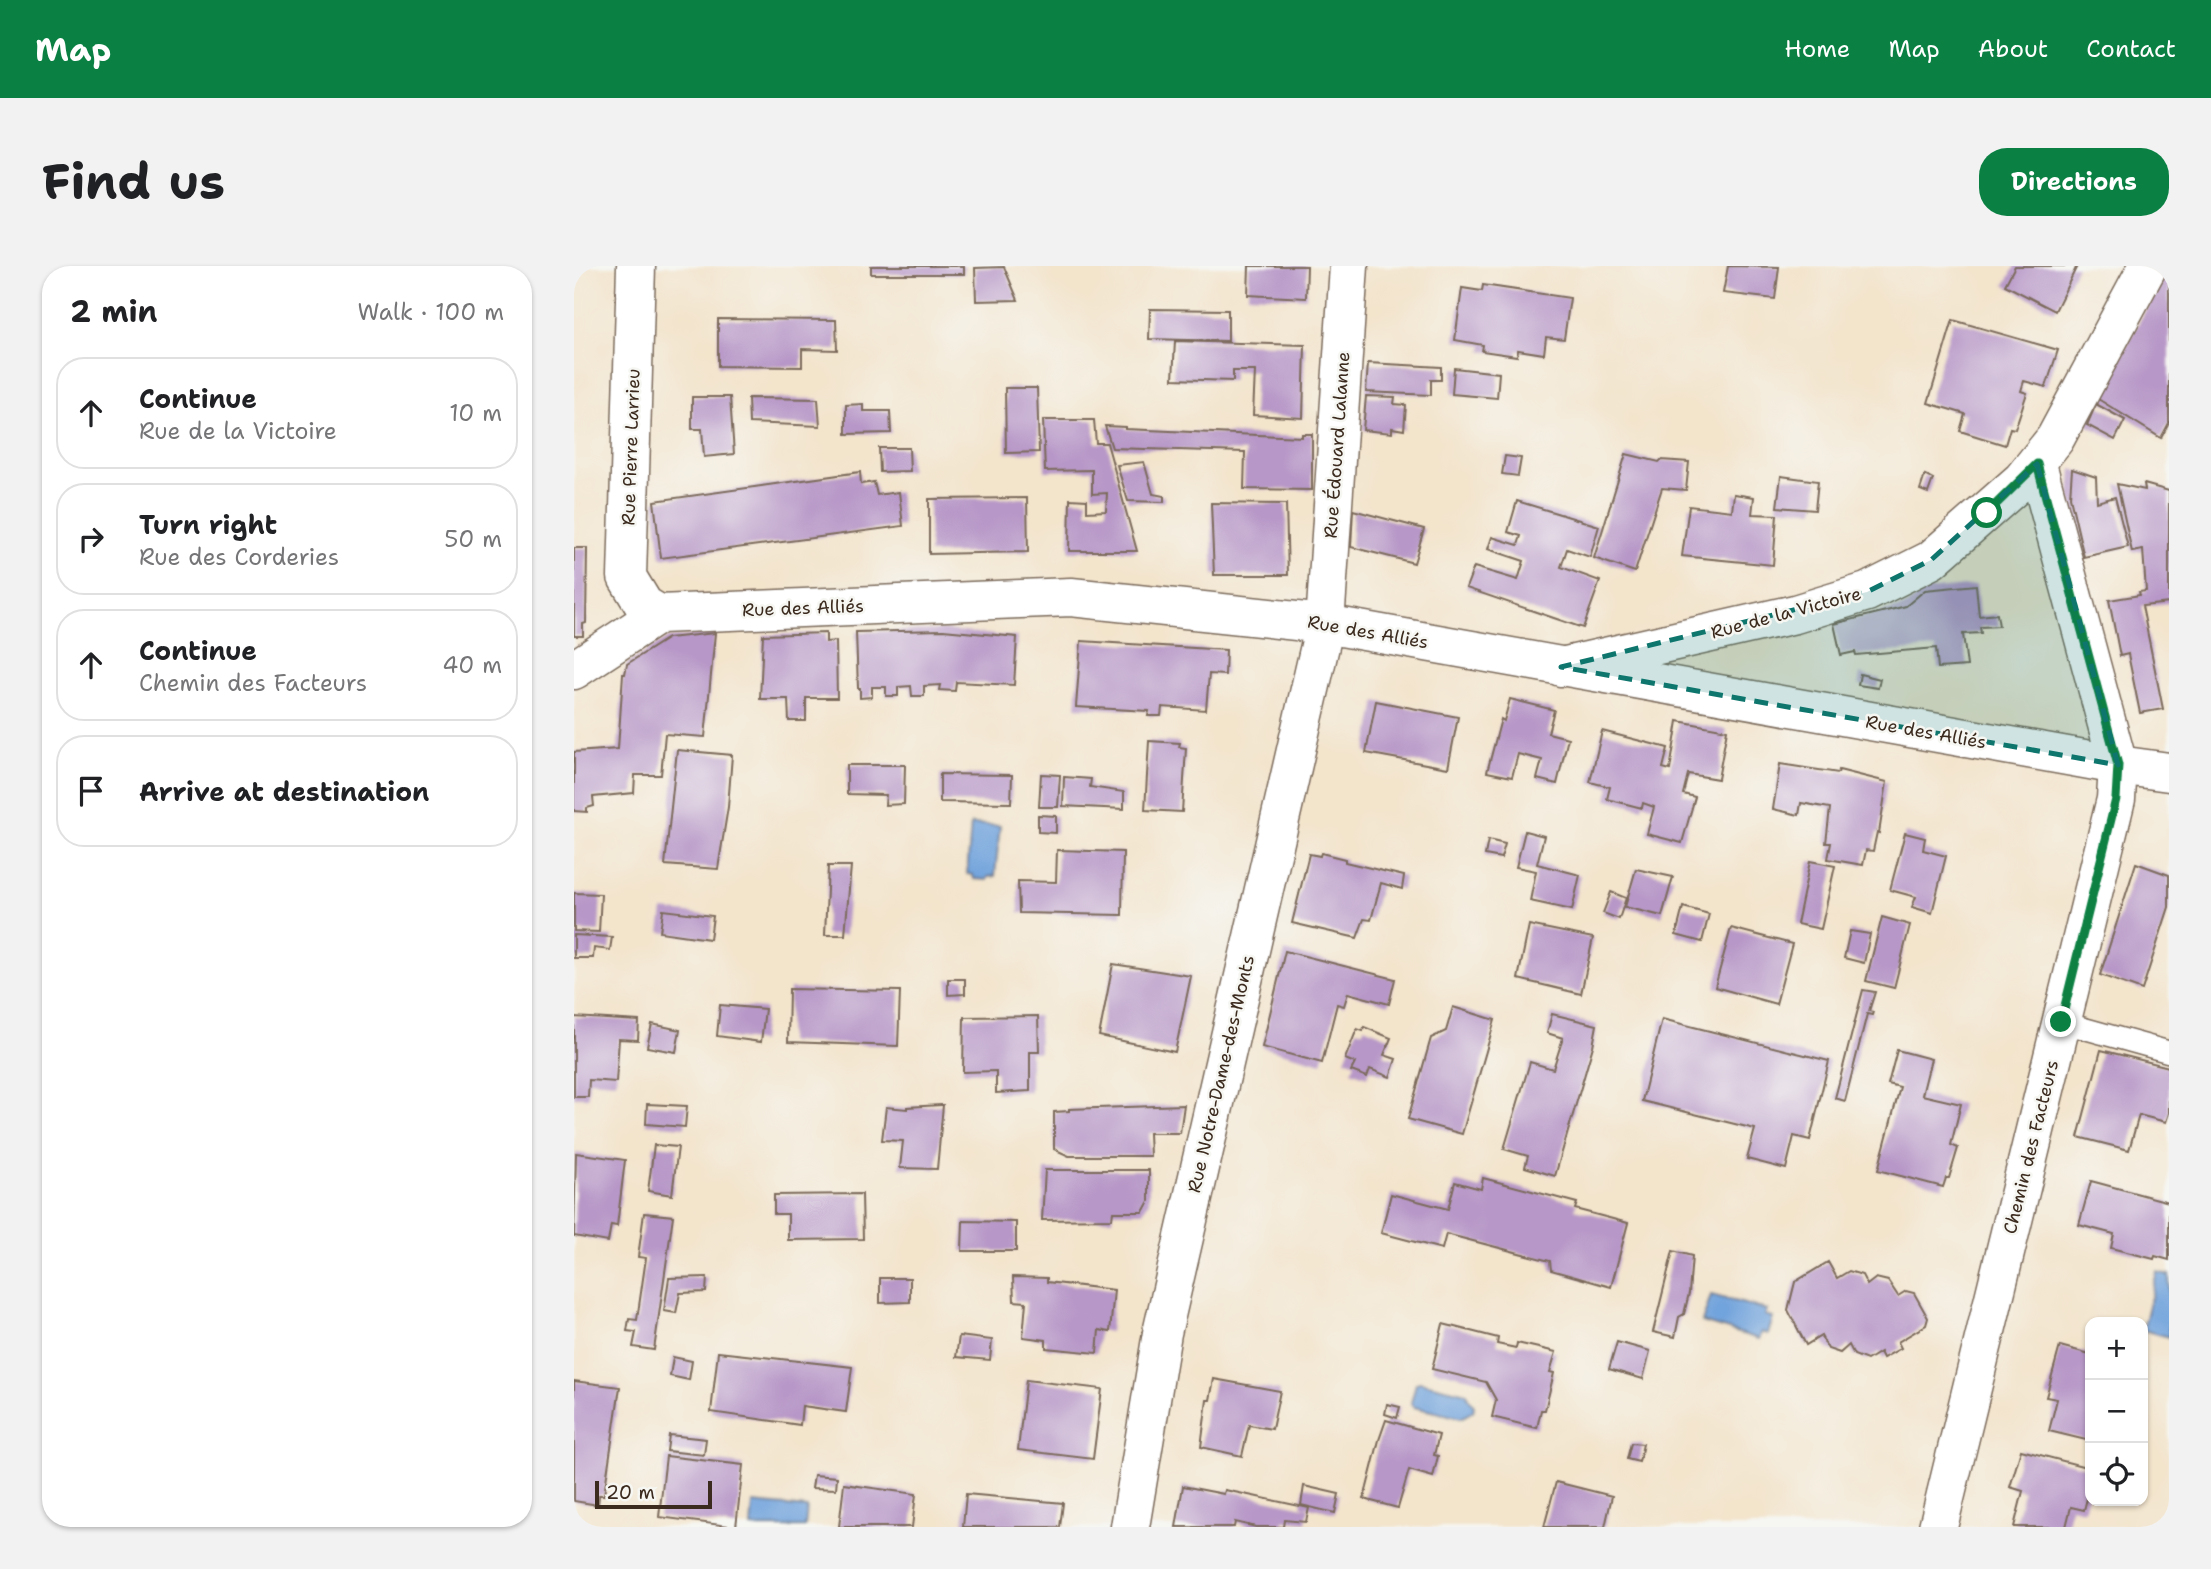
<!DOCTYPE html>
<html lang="en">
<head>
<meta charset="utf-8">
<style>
  :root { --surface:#fff; --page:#f2f2f2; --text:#202124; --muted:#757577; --line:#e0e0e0; --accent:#0b8043 }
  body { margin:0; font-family:"Shantell Sans",sans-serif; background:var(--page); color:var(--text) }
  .controls { position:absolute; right:21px; bottom:21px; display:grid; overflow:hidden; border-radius:14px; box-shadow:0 2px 5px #0004 }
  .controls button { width:63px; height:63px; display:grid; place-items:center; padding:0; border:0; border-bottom:2px solid var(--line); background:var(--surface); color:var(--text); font:35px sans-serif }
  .scale { position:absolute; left:21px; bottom:18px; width:117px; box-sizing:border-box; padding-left:7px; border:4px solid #3b2a1e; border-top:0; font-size:19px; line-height:24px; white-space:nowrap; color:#3b2a1e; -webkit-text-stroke:5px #f6f6f2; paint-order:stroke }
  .stop { position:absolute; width:21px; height:21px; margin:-16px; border:5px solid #0b8043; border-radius:50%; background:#fff }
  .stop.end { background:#0b8043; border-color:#fff; box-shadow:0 2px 7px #0008 }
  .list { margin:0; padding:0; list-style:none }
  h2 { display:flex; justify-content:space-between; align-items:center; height:91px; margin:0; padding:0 28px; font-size:30px }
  h2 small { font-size:23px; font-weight:400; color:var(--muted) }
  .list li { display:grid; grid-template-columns:46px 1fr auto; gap:21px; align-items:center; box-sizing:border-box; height:112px; margin:0 14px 14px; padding:0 14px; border:2px solid var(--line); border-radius:28px }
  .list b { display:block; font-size:26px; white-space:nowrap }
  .list p { margin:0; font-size:23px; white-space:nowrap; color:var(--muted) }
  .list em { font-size:23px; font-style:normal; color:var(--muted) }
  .icon { flex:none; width:38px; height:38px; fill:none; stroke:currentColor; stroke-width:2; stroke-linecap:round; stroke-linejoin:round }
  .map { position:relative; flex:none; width:1595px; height:1261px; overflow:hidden; border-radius:28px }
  header { display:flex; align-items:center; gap:42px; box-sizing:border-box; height:98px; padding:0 35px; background:var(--accent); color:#fff }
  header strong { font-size:33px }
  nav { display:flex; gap:38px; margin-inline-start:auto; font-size:24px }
  .intro { display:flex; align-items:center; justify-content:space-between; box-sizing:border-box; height:168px; padding:0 42px }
  h1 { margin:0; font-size:49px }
  .button { padding:18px 32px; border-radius:28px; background:var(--accent); color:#fff; font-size:24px; font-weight:700 }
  main { display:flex; gap:42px; padding:0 42px }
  aside { flex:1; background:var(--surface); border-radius:28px; box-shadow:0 2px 5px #0004 }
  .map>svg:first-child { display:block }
  .water { fill:#71a3dc; stroke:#56667d; stroke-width:2 }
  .building { fill:#b797c7 }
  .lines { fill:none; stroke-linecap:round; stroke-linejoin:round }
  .lane-casing { stroke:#7b6b5b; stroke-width:24 }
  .street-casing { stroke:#7b6b5b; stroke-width:41 }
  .secondary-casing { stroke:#7b6b5b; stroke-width:41 }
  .lane { stroke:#fff; stroke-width:21 }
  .street { stroke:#fff; stroke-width:38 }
  .secondary { stroke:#fff; stroke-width:38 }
  .route { stroke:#0b8043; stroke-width:9 }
  .marked { fill:#0f766e; fill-opacity:0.2; stroke:#0f766e; stroke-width:5; stroke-dasharray:14 9; stroke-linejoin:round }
  .labels { text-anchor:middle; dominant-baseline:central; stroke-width:5; stroke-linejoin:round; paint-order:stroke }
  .street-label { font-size:18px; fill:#3b2a1e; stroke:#f6f6f2 }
</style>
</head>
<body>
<header>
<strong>Map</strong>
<nav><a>Home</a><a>Map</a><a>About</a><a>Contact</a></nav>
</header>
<div class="intro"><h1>Find us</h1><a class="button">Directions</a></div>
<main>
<aside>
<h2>2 min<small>Walk · 100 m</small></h2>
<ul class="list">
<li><svg class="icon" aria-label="ahead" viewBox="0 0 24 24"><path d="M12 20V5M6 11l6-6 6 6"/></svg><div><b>Continue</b><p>Rue de la Victoire</p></div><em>10 m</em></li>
<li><svg class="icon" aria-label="right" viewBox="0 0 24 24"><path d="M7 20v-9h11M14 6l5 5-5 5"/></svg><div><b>Turn right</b><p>Rue des Corderies</p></div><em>50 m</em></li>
<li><svg class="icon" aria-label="ahead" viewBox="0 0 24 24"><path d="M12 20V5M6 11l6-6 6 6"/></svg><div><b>Continue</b><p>Chemin des Facteurs</p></div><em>40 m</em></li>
<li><svg class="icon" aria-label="arrive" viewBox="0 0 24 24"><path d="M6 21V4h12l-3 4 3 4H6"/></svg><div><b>Arrive at destination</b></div></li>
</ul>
</aside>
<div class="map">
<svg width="1595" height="1261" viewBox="0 0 1595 1261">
  <rect width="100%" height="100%" fill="#f6f6f2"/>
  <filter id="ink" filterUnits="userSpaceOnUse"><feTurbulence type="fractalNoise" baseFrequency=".0143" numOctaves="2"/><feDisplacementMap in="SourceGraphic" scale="14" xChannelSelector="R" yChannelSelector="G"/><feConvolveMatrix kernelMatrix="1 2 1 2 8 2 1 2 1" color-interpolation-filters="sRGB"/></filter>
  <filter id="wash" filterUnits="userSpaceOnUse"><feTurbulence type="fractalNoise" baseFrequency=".00686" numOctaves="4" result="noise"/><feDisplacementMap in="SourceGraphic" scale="28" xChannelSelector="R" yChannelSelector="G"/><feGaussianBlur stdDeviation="1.57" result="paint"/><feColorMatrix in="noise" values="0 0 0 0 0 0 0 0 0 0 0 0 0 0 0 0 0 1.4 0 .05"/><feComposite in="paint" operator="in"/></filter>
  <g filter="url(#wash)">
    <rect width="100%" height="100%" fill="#f3e4cc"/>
    <g class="water">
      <polygon points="397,558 426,560 421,610 414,611 413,614 400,613 399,609 393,608"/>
      <polygon points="1583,1006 1595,1009 1595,1071 1569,1064"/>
      <polygon points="1137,1029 1193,1044 1191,1049 1199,1052 1194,1068 1188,1066 1185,1073 1128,1056"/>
      <polygon points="846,1116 893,1127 894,1132 900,1140 899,1145 887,1152 840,1141 837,1137 842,1117"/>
      <polygon points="179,1237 233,1242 231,1261 177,1261"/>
    </g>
    <g id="blocks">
      <g class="building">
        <rect x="297" y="0" width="93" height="8"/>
        <polygon points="675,0 733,0 732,32 674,29"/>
        <polygon points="1154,0 1205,1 1201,33 1149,27"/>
        <polygon points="1441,0 1503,0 1481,45 1431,19"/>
        <polygon points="1595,0 1595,157 1587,172 1524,133"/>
        <polygon points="430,1 444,34 402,35 401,2"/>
        <polygon points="909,19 996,32 990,73 972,71 970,88 944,84 943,90 908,85 909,79 881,74 888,22 908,25"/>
        <polygon points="576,43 654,44 654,75 575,73"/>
        <polygon points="144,53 262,54 263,84 228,83 228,101 144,100"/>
        <polygon points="1379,54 1484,84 1472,121 1450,115 1447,125 1453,127 1441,163 1436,162 1431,179 1386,165 1391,148 1354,137"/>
        <polygon points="601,75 731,79 729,152 679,149 681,105 659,105 659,115 599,113"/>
        <polygon points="794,97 867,101 867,114 857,114 857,129 792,126"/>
        <polygon points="880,102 925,107 923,132 878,128"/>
        <polygon points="431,122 463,122 465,186 432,187"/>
        <polygon points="792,130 821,131 820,138 832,139 830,164 818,162 818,167 789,164"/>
        <polygon points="118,131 156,131 160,188 130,191 128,163 118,163"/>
        <polygon points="174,132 244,133 246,160 175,157"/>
        <polygon points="289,138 289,145 316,145 317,167 272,168 272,139"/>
        <polygon points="1522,138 1551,154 1541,174 1513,159"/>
        <polygon points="469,154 520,154 522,177 533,177 563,285 495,285 496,233 513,234 513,246 532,245 533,227 518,228 518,204 471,205"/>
        <polygon points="531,160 552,161 552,163 728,171 728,168 738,168 738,224 670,223 671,186 538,182"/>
        <polygon points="305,182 335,182 336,205 306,206"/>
        <polygon points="1052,188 1085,196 1087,194 1115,196 1112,224 1088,222 1061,306 1020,292"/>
        <polygon points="931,190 947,192 944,210 928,208"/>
        <polygon points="570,196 579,228 590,230 590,236 554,235 543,199"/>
        <polygon points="1498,203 1522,211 1523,236 1541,231 1554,281 1510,291 1496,231"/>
        <polygon points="286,206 287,218 300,216 303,229 325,226 329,260 87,292 80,235"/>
        <polygon points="1351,209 1359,213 1354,227 1346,224"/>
        <polygon points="1207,210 1244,215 1241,244 1203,241"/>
        <polygon points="1543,218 1571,224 1570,218 1595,225 1595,337 1568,340 1589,443 1566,447 1554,388 1546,390 1535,334 1566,329 1565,326 1572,325 1569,284 1558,286"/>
        <polygon points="1160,228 1180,231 1178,248 1203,249 1199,299 1108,290 1115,240 1158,245"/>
        <polygon points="453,232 454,286 355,288 355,233"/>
        <polygon points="943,235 1025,260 1016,291 993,283 987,301 1026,315 1009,362 892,322 900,301 944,314 950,295 914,283 918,271 944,279 947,270 934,266"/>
        <polygon points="637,237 712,238 714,309 640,309"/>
        <polygon points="779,244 850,263 840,297 777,281"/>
        <polygon points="0,282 13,282 12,357 9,358 9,370 0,370"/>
        <polygon points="1402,319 1405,350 1423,348 1425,360 1406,361 1407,367 1389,368 1393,400 1364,402 1362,382 1282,389 1281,386 1267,389 1260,358 1332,340 1351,324"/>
        <polygon points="369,364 443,371 440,419 382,416 381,425 365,424 366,419 350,420 350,430 338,430 337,420 324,421 324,430 312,430 312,421 298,421 298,431 286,432 286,422 284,422 282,366"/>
        <polygon points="141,367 131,471 91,468 87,509 61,509 60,527 19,531 20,540 13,542 13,546 0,545 0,486 44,483 49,408 51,408 53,398 94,372"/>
        <polygon points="252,367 252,376 262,375 263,432 232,432 232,455 215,455 214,433 186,433 189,369"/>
        <polygon points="507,375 652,384 651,409 635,408 632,444 588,441 587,450 574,450 575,445 502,441"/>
        <polygon points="1286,408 1306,413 1304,422 1284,419"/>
        <polygon points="936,433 980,444 974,467 994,472 983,518 963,513 968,494 944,488 938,511 913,506 927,453 930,455"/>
        <polygon points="802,435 884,451 874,502 792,487"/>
        <polygon points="1104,455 1153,464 1144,513 1114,508 1109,528 1121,531 1108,577 1073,568 1080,541 1069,537 1068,542 1033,533 1036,521 1016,516 1028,465 1094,482 1089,502 1096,504"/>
        <polygon points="575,475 606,477 605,481 612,482 608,546 571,544"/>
        <polygon points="103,484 158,489 154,541 144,603 91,599"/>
        <polygon points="1206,498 1264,507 1265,504 1313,516 1305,567 1303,566 1299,585 1292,584 1289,599 1254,593 1257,577 1252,577 1256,542 1227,537 1225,549 1199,543"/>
        <polygon points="273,499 331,499 330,538 311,539 312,529 273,528"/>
        <polygon points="366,508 438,509 437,537 366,536"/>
        <polygon points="467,508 486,509 484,541 465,541"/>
        <polygon points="490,511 517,513 516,521 550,526 550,543 489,540"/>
        <polygon points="464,549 482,550 482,567 464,566"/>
        <polygon points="951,565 970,570 963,598 1006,609 998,644 956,635 962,605 942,601"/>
        <polygon points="1331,567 1351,572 1349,584 1372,590 1358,647 1338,641 1342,631 1316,624"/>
        <polygon points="914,574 931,578 927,592 911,589"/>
        <polygon points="483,584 549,586 548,649 445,647 444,615 482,616"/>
        <polygon points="747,587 771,593 771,596 830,610 828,623 807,617 797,654 790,653 783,672 718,657 735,588 746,590"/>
        <polygon points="1236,595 1261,600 1247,663 1223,658"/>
        <polygon points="1562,597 1595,609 1595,641 1568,724 1526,709"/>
        <polygon points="254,600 277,600 271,669 251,669"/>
        <polygon points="1062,603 1099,611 1088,650 1051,641"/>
        <polygon points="1037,626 1052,632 1045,653 1029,647"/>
        <polygon points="0,627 27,628 25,666 0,665"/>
        <polygon points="1109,641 1135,648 1128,676 1102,669"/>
        <polygon points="89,644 139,650 136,673 86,666"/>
        <polygon points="1308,651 1336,659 1320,722 1292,715"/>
        <polygon points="955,659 1019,672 1007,728 944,713"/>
        <polygon points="1157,662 1218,678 1202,738 1141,721"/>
        <polygon points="1276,665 1296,668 1290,697 1270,692"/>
        <polygon points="0,669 38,671 36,684 20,682 19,692 0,692"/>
        <polygon points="711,685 821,713 815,738 774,727 770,740 763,738 748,797 688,781"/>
        <polygon points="539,698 617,710 601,786 525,770"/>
        <polygon points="374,713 391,713 391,728 374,729"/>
        <polygon points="215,723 326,725 324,780 214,776"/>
        <polygon points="1289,724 1301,726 1295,745 1299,746 1298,749 1293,748 1271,835 1261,832"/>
        <polygon points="146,739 191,743 187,776 143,770"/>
        <polygon points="879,741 921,754 888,868 834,853 857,772 872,765"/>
        <polygon points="978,748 1023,759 1019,780 981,910 951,901 954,890 930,883 956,796 979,803 989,772 973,767"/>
        <polygon points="464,750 465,786 456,786 456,825 422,827 422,805 389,806 390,751"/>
        <polygon points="0,751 65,755 64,774 45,773 42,816 15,814 14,831 0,831"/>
        <polygon points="1088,753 1255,795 1236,874 1220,870 1212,903 1173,893 1181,863 1068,835"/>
        <polygon points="78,758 106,764 102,786 73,781"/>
        <polygon points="790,761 817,772 810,789 822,793 816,811 796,803 793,811 777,805 781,797 771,793 783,763 789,765"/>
        <polygon points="1323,784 1357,793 1348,829 1387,838 1377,879 1384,882 1375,912 1372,912 1369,921 1304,904 1326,821 1314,818"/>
        <polygon points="1527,784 1595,801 1595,847 1592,856 1565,849 1555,884 1504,871"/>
        <polygon points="73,838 113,840 111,861 72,858"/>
        <polygon points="367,839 369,839 363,903 326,902 329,875 308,874 312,841 333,843 333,841"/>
        <polygon points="610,839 606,867 575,867 576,890 495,890 480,883 480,846 495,845 495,843"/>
        <polygon points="80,879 104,881 98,929 74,925"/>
        <polygon points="2,887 51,894 43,960 37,959 34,976 0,970"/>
        <polygon points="471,904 575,904 575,935 569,946 539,946 538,953 468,954"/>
        <polygon points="909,912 1003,937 1001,943 1054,957 1037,1021 977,1004 976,995 872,968 868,983 807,967 817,928 874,943 881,916 907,923"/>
        <polygon points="1517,915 1595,936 1595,994 1581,990 1580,993 1537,982 1540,968 1505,959"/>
        <polygon points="288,928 289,973 214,974 214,948 200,948 200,929"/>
        <polygon points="70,947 99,950 80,1084 59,1081 62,1066 53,1065 55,1053 63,1054 72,992 64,991"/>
        <polygon points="389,955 442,956 442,985 388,985"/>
        <polygon points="1099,985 1118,990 1115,1027 1110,1048 1105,1051 1101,1071 1079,1066"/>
        <polygon points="1254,996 1263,1012 1275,1005 1288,1009 1293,1019 1302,1012 1314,1015 1324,1030 1332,1025 1340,1027 1354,1052 1352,1059 1324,1076 1327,1082 1309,1092 1306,1086 1293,1094 1280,1089 1275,1079 1266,1087 1254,1083 1247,1070 1232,1079 1214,1044 1221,1016"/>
        <polygon points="133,1011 132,1026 106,1027 102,1047 90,1045 95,1012"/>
        <polygon points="439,1011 473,1012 473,1016 540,1024 536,1066 525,1064 523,1087 472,1082 472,1074 449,1071 452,1036 440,1035"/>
        <polygon points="306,1012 336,1012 336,1036 306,1037"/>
        <polygon points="869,1058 924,1072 923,1078 942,1082 943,1077 982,1086 976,1106 980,1107 971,1144 967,1144 963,1162 918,1151 922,1134 912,1116 858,1103"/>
        <polygon points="385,1070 418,1074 416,1094 382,1091"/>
        <polygon points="1043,1076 1076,1085 1069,1113 1035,1103"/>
        <polygon points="1486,1080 1516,1088 1516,1175 1475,1165 1483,1133 1472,1131"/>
        <polygon points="144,1086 278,1101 272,1146 228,1140 226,1159 137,1146"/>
        <polygon points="99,1091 118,1095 115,1114 96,1110"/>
        <polygon points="640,1113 706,1125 698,1163 675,1159 668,1190 627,1181 633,1134 636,1134"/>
        <polygon points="452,1114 528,1123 519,1193 444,1184"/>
        <polygon points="0,1115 46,1121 30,1229 25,1229 24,1239 0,1235"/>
        <polygon points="813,1138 826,1141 823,1152 811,1148"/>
        <polygon points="812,1154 865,1169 860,1189 864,1190 859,1211 835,1204 824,1242 790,1233 805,1174"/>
        <polygon points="95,1169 132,1173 130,1189 93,1185"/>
        <polygon points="1057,1177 1069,1178 1065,1196 1053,1193"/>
        <polygon points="1447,1184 1516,1202 1516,1221 1510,1244 1497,1241 1492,1261 1440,1261 1449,1225 1436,1221"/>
        <polygon points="92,1190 169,1199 162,1261 85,1251"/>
        <polygon points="240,1209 263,1211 262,1223 238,1222"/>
        <polygon points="982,1216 1038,1230 1031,1261 970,1261"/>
        <polygon points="270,1218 342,1228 338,1261 265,1261"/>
        <polygon points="609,1220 650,1228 651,1224 735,1242 732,1256 710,1254 709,1261 682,1261 661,1256 660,1261 602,1261"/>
        <polygon points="730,1220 765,1228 761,1247 727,1239"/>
        <polygon points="392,1228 489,1237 486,1261 389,1261"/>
      </g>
    </g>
  </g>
  <g filter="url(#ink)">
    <use href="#blocks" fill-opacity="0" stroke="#7b6b5b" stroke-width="2"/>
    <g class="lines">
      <g class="lane-casing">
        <polyline id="lane" points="1487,756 1595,786"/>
      </g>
      <g class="street-casing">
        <g id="street">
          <polyline points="987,401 1221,348 1293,326 1357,294 1448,214 1481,173 1574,0"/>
          <polyline points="556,1261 588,1067 751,358 775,0"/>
          <polyline points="1364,1261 1542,533 1544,499 1463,198"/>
        </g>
      </g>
      <g class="secondary-casing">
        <g id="secondary">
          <polyline points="62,0 53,311 70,339 85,348"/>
          <polyline points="0,404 85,348 497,331 751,358 1544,499 1595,506"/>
        </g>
      </g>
      <use href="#lane" class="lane"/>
      <use href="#street" class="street"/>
      <use href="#secondary" class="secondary"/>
    </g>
  </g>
  <g class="lines" filter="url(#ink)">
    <polyline class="route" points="1413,247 1463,198 1544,499 1542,533 1487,756"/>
  </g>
  <path class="marked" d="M1463 198 1544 499 987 401 1293 326 1357 294Z"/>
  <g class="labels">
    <g class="street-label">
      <text transform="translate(763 179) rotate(-86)">Rue Édouard Lalanne</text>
      <text transform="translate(57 181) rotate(-88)">Rue Pierre Larrieu</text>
      <text transform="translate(229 342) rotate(-2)">Rue des Alliés</text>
      <text transform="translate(1212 347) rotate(-15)">Rue de la Victoire</text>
      <text transform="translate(794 366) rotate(10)">Rue des Alliés</text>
      <text transform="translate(1352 466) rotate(10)">Rue des Alliés</text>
      <text transform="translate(647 808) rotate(-77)">Rue Notre-Dame-des-Monts</text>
      <text transform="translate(1457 881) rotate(-76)">Chemin des Facteurs</text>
    </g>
  </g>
</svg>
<div class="controls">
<button>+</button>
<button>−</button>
<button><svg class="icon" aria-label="locate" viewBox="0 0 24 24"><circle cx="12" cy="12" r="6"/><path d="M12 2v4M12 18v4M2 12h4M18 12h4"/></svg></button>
</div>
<div class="scale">20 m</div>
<div class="stop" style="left:1413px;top:247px"></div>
<div class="stop end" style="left:1487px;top:756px"></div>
</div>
</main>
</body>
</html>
